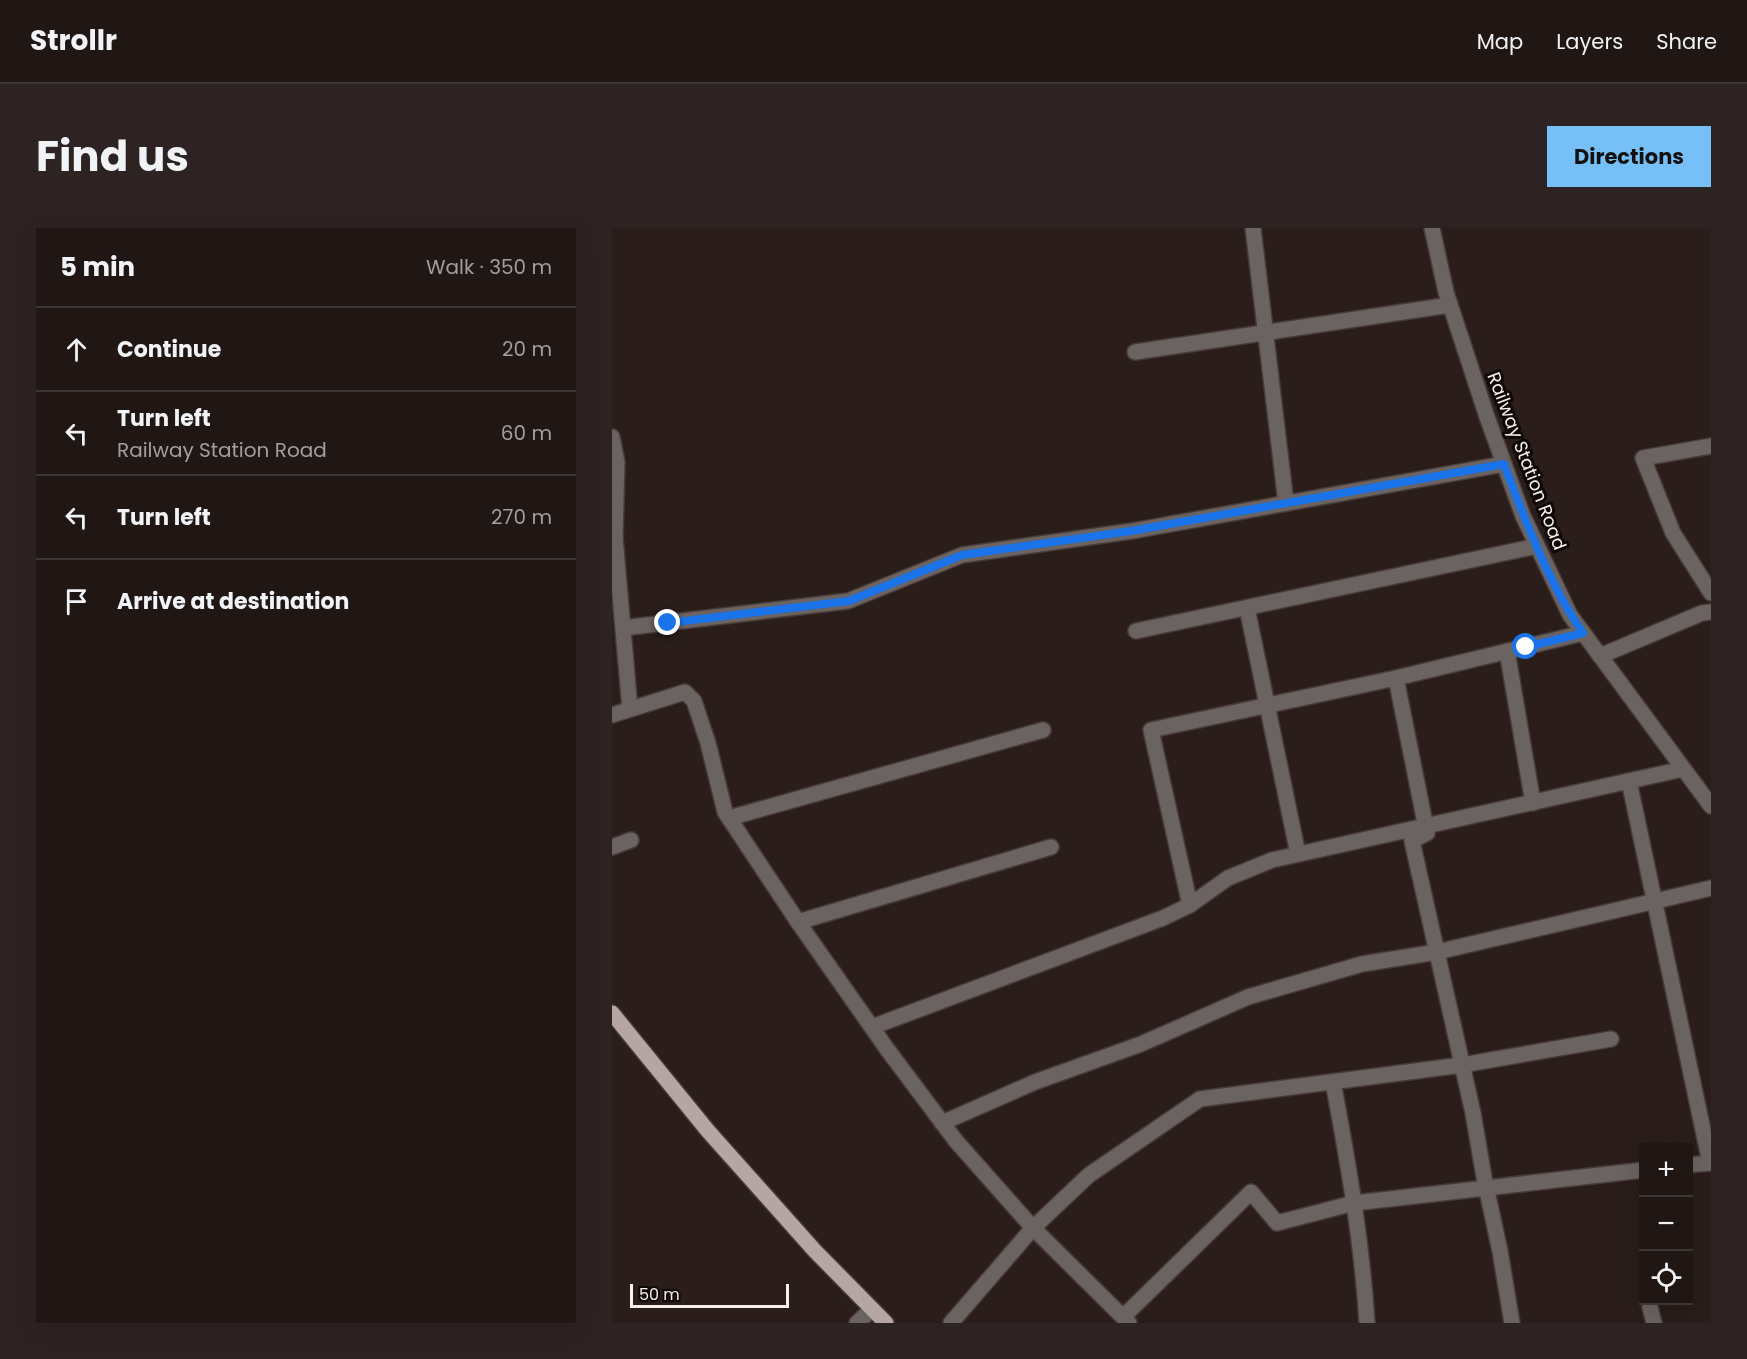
<!DOCTYPE html>
<html lang="en">
<head>
<meta charset="utf-8">
<style>
  :root { --surface:#201614; --page:#2d2322; --text:#f1f3f6; --muted:#a29fa0; --line:#3d3534; --accent:#76c0f7 }
  body { margin:0; font-family:Poppins,sans-serif; background:var(--page); color:var(--text) }
  .controls { position:absolute; right:18px; bottom:18px; display:grid; overflow:hidden; border-radius:0px; box-shadow:0 6px 24px #0002 }
  .controls button { width:54px; height:54px; display:grid; place-items:center; padding:0; border:0; border-bottom:2px solid var(--line); background:var(--surface); color:var(--text); font:30px sans-serif }
  .scale { position:absolute; left:18px; bottom:15px; width:159px; box-sizing:border-box; padding-left:6px; border:3px solid #f9efed; border-top:0; font-size:16px; line-height:21px; white-space:nowrap; color:#f9efed; -webkit-text-stroke:4px #0e0907; paint-order:stroke }
  .stop { position:absolute; width:18px; height:18px; margin:-14px; border:4px solid #1a73e8; border-radius:50%; background:#fff }
  .stop.end { background:#1a73e8; border-color:#fff; box-shadow:0 2px 6px #0008 }
  .list { margin:0; padding:0; list-style:none }
  h2 { display:flex; justify-content:space-between; align-items:center; height:78px; margin:0; padding:0 24px; font-size:26px }
  h2 small { font-size:20px; font-weight:400; color:var(--muted) }
  .list li { display:grid; grid-template-columns:39px 1fr auto; gap:18px; align-items:center; box-sizing:border-box; height:84px; padding:0 24px; border-top:2px solid var(--line) }
  .list b { display:block; font-size:22px; white-space:nowrap }
  .list p { margin:0; font-size:20px; white-space:nowrap; color:var(--muted) }
  .list em { font-size:20px; font-style:normal; color:var(--muted) }
  .icon { flex:none; width:33px; height:33px; fill:none; stroke:currentColor; stroke-width:2; stroke-linecap:round; stroke-linejoin:round }
  .map { position:relative; flex:none; width:1099px; height:1095px; overflow:hidden; border-radius:0px }
  header { display:flex; align-items:center; gap:36px; box-sizing:border-box; height:84px; padding:0 30px; background:var(--surface); border-bottom:2px solid var(--line) }
  header strong { font-size:28px }
  nav { display:flex; gap:33px; margin-inline-start:auto; font-size:21px }
  .intro { display:flex; align-items:center; justify-content:space-between; box-sizing:border-box; height:144px; padding:0 36px }
  h1 { margin:0; font-size:42px }
  .button { padding:15px 27px; border-radius:0px; background:var(--accent); color:#111; font-size:21px; font-weight:700 }
  main { display:flex; gap:36px; padding:0 36px }
  aside { flex:1; background:var(--surface); border-radius:0px; box-shadow:0 6px 24px #0002 }
  .map>svg:first-child { display:block }
  .lines { fill:none; stroke-linecap:round; stroke-linejoin:round }
  .minor-casing { stroke:#473a38; stroke-width:18 }
  .major-casing { stroke:#473a38; stroke-width:18 }
  .minor { stroke:#6a6361; stroke-width:15 }
  .major { stroke:#b5a6a3; stroke-width:15 }
  .route { stroke:#1a73e8; stroke-width:8 }
  .labels { text-anchor:middle; dominant-baseline:central; stroke-width:6; stroke-linejoin:round; paint-order:stroke }
  .street-label { font-size:18px; fill:#f9efed; stroke:#0e0907 }
</style>
</head>
<body>
<header>
<strong>Strollr</strong>
<nav><a>Map</a><a>Layers</a><a>Share</a></nav>
</header>
<div class="intro"><h1>Find us</h1><a class="button">Directions</a></div>
<main>
<aside>
<h2>5 min<small>Walk · 350 m</small></h2>
<ul class="list">
<li><svg class="icon" aria-label="ahead" viewBox="0 0 24 24"><path d="M12 20V5M6 11l6-6 6 6"/></svg><div><b>Continue</b></div><em>20 m</em></li>
<li><svg class="icon" aria-label="left" viewBox="0 0 24 24"><path d="M17 20v-9H6M10 6l-5 5 5 5"/></svg><div><b>Turn left</b><p>Railway Station Road</p></div><em>60 m</em></li>
<li><svg class="icon" aria-label="left" viewBox="0 0 24 24"><path d="M17 20v-9H6M10 6l-5 5 5 5"/></svg><div><b>Turn left</b></div><em>270 m</em></li>
<li><svg class="icon" aria-label="arrive" viewBox="0 0 24 24"><path d="M6 21V4h12l-3 4 3 4H6"/></svg><div><b>Arrive at destination</b></div></li>
</ul>
</aside>
<div class="map">
<svg width="1099" height="1095" viewBox="0 0 1099 1095">
  <rect width="100%" height="100%" fill="#2a1d1a"/>
  <g class="lines">
    <g class="minor-casing">
      <g id="minor">
        <polyline points="641,0 674,275"/>
        <polyline points="820,0 834,64 875,189 911,288 958,387 1099,578"/>
        <polyline points="523,124 838,77"/>
        <polyline points="0,209 5,234 3,310"/>
        <polyline points="1099,218 1031,230 1061,305 1099,365"/>
        <polyline points="0,311 3,310 18,481"/>
        <polyline points="635,380 686,626"/>
        <polyline points="11,400 236,373 350,327 520,303 892,236"/>
        <polyline points="524,403 925,318"/>
        <polyline points="895,423 921,575"/>
        <polyline points="988,428 1090,385 1099,384"/>
        <polyline points="784,450 815,605 800,613 861,885 872,949 888,1023 900,1095"/>
        <polyline points="0,487 73,464 82,473 96,515 113,584 186,694 275,821 344,913 421,1000 517,1095"/>
        <polyline points="1017,553 1098,935"/>
        <polyline points="117,590 431,502"/>
        <polyline points="0,619 19,612"/>
        <polyline points="578,677 539,502 784,450 971,405"/>
        <polyline points="186,694 439,619"/>
        <polyline points="260,799 551,690 578,677 616,650 660,632 1071,541"/>
        <path d="M721 854C736 934 750 1014 755 1095"/>
        <polyline points="330,895 423,854 529,816 636,769 750,736 825,724 1099,660"/>
        <polyline points="1076,937 1099,935"/>
        <polyline points="1038,1079 1042,1095"/>
        <polyline points="511,1089 639,964 665,995 742,975 1032,942"/>
        <polyline points="245,1095 260,1081"/>
        <polyline points="339,1095 421,1000 477,947 588,871 850,837 999,811"/>
      </g>
    </g>
    <g class="major-casing">
      <polyline id="major" points="0,785 96,903 203,1023 274,1095"/>
    </g>
    <use href="#minor" class="minor"/>
    <use href="#major" class="major"/>
  </g>
  <g class="lines">
    <path class="route" d="M56 395 237 373 350 327 519 303 892 236C912 290 938 358 971 405L914 419"/>
  </g>
  <g class="labels">
    <g class="street-label">
      <text transform="translate(915 233) rotate(69)">Railway Station Road</text>
    </g>
  </g>
</svg>
<div class="controls">
<button>+</button>
<button>−</button>
<button><svg class="icon" aria-label="locate" viewBox="0 0 24 24"><circle cx="12" cy="12" r="6"/><path d="M12 2v4M12 18v4M2 12h4M18 12h4"/></svg></button>
</div>
<div class="scale">50 m</div>
<div class="stop" style="left:914px;top:419px"></div>
<div class="stop end" style="left:56px;top:395px"></div>
</div>
</main>
</body>
</html>
